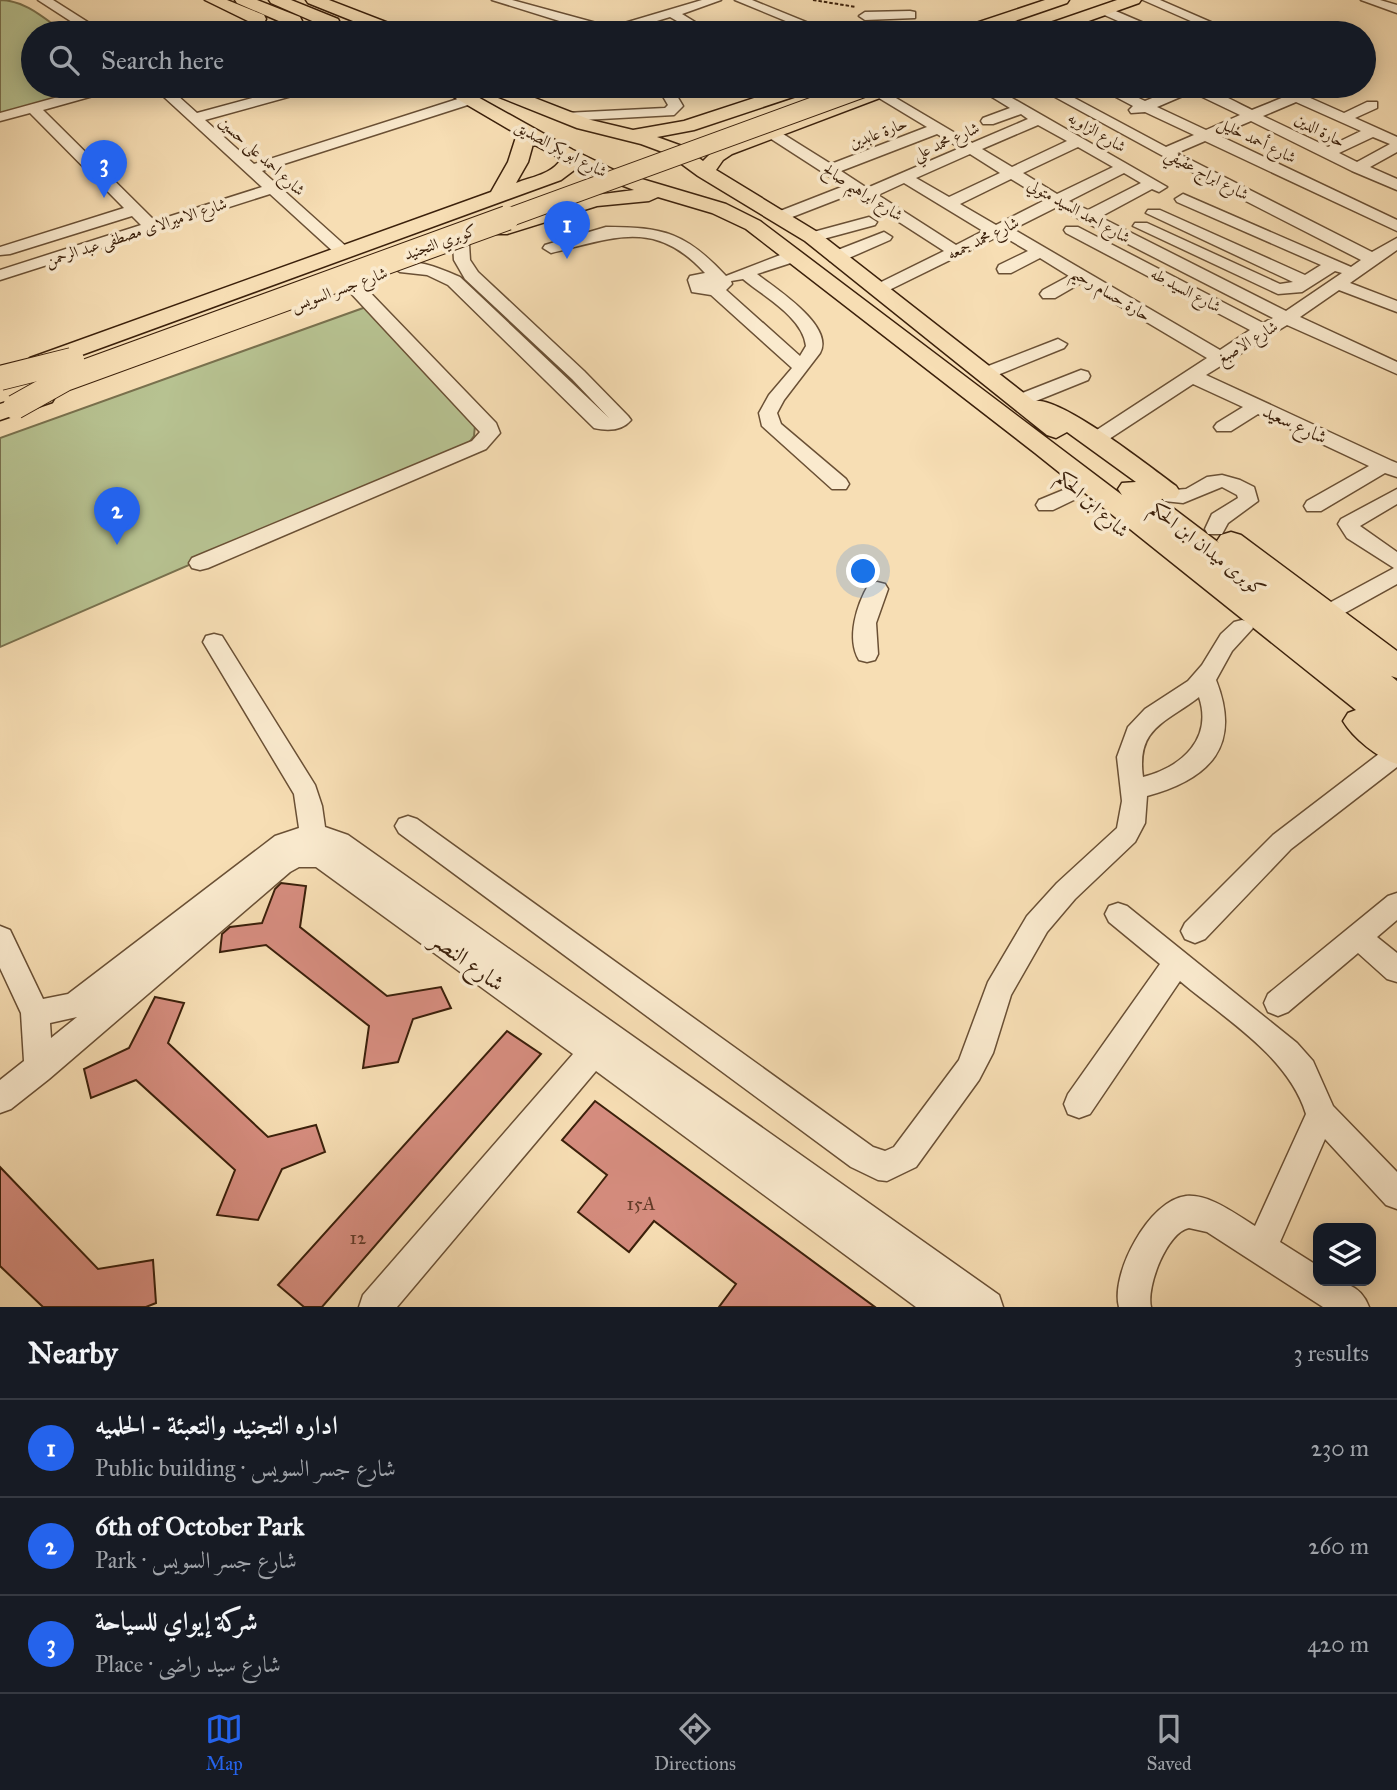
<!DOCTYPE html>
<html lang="en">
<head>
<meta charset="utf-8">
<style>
  :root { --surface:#171b24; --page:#20242c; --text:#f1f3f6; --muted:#9ea1a6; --line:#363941; --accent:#2563eb }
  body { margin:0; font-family:"IM FELL Great Primer",Amiri,serif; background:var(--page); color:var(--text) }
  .controls { position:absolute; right:21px; bottom:21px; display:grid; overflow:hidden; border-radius:14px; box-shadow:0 4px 18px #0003 }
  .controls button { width:63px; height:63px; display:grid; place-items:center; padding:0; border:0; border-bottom:2px solid var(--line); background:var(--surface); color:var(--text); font:35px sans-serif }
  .you { position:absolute; left:864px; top:572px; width:24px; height:24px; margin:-18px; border:5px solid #fff; border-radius:50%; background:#1a73e8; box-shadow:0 0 0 10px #1a73e833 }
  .badge { display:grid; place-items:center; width:46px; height:46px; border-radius:50%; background:var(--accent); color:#fff; font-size:23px; font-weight:700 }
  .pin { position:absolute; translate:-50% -58px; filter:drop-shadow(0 2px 4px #0008) }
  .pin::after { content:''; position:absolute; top:37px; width:24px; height:21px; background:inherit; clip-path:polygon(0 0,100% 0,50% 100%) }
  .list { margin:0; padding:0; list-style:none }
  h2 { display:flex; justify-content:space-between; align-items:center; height:91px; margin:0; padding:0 28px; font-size:30px }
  h2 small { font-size:23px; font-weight:400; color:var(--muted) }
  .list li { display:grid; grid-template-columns:46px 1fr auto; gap:21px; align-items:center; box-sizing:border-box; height:98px; padding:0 28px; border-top:2px solid var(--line) }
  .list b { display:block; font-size:26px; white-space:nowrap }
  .list p { margin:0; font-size:23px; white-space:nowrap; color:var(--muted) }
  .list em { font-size:23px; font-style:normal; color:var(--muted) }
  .icon { flex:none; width:38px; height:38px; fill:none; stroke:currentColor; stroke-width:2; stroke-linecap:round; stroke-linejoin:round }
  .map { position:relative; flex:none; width:1397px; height:1307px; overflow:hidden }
  .search { position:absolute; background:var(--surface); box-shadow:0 4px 18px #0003; left:21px; right:21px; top:21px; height:77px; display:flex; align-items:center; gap:18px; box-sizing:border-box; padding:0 24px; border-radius:38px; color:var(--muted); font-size:26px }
  .sheet { height:385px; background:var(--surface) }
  nav { display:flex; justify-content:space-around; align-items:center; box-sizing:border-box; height:98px; border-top:2px solid var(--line); background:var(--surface); font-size:19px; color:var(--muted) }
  nav a { display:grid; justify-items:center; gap:4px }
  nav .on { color:var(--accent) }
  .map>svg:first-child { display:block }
  .green { fill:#b7c291; stroke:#79714e; stroke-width:2 }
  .building { fill:#d68d7f; stroke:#3b200b; stroke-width:2 }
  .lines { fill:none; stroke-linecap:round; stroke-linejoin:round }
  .minor-casing { stroke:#6a5035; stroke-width:3 }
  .major-casing { stroke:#3b200b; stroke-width:3 }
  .path { stroke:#3b200b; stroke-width:2; stroke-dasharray:3.5 2; stroke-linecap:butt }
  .minor { fill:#faeace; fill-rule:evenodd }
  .major { fill:#f7deb4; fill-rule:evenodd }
  .major-bridge-far1-casing { stroke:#3b200b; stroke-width:20; stroke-linecap:butt }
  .major-bridge-casing { stroke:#3b200b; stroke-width:26; stroke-linecap:butt }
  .major-bridge-far1 { stroke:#f7deb4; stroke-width:18 }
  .major-bridge { stroke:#f7deb4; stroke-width:24 }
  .labels { text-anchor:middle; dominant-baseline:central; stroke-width:7; stroke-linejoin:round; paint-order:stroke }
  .far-street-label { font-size:16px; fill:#3b200b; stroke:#faeace }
  .street-label { font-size:19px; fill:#3b200b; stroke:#faeace }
  .near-number-label { font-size:19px; fill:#623b28 }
  .near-street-label { font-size:23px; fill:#3b200b; stroke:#faeace }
</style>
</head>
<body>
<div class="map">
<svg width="1397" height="1307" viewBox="0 0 1397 1307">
  <rect width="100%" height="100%" fill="#f7deb4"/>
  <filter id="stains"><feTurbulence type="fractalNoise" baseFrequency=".00286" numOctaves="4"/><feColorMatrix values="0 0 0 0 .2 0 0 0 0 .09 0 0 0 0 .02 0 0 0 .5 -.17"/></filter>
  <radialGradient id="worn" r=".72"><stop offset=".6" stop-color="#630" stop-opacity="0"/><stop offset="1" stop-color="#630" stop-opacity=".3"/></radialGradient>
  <g class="green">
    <path d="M0 0C25 0 45 19 65 33H33V86H112L0 116Z"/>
    <polygon points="366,307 475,425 474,436 468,444 0,647 0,438"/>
  </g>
  <g class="building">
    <polygon points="281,883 306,886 300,927 387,996 441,987 451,1008 413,1019 398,1062 363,1068 369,1026 266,945 220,952 222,934 230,927 262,923 275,889"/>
    <polygon points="155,997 184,1003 168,1043 268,1137 316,1125 325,1152 282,1169 258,1220 217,1215 235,1170 136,1080 91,1098 84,1069 129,1048"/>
    <polygon points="507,1031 541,1054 322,1307 304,1307 278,1285"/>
    <polygon points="595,1101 875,1307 719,1307 736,1284 654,1221 629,1252 578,1212 607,1175 562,1140"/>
    <polygon points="0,1167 98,1269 153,1260 156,1303 146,1307 43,1307 0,1266"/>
  </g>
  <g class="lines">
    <g class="minor-casing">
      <g id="minor">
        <polygon points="38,0 53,0 105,33 89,33"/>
        <polygon points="492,0 512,0 611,27 702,0 721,0 682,14 713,33 698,33 670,17 617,33 598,33"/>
        <polygon points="735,0 752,0 833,33 815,33"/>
        <polygon points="1143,0 1160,0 1236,33 1218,33"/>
        <polygon points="1361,0 1380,0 1397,5 1397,13"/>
        <polygon points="1104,6 1160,30 1162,33 1145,33 1100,13 1100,7"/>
        <polygon points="910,11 915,12 915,18 865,20 859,16 865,12"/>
        <path d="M1058 22 1079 30 1081 33C1070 34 1059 34 1052 26Z"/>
        <polygon points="98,86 120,86 118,89 43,110 155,221 262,187 152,86 167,86 197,113 297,86 319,86 317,89 205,120 254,164 467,96 472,95 479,99 477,102 262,171 349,249 351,252 349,255 337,255 270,194 0,280 0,270 141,225 132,216 10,254 0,255 0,247 124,208 30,113 0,121 0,113"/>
        <polygon points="621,86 642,86 615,96 608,92"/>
        <polygon points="657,86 671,86 683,106 674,115 565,121 558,117 565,113 665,108 668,105"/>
        <path d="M974 86H991L1167 187 1159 192 1152 189 1100 217 1286 311 1342 273 1335 271 1302 292 1278 294 1133 226 1135 223H1147L1280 284 1293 282 1146 213 1148 210H1160L1305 275 1321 265 1177 202 1175 199 1183 194 1351 267 1361 260 1238 197 1035 86H1052L1166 147 1194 135 1145 112 1131 113 1129 110 1133 106 1095 86H1113L1145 101C1201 79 1199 84 1252 110L1284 97 1265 86H1283L1296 92 1310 86H1328L1308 97 1344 113 1367 102H1377V108L1355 118 1397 137V152L1370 167 1397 179V190L1352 171 1251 121 1218 135 1397 220V231L1205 141 1177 153 1372 252 1397 238V250L1350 283 1397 301V312L1339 290 1300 317 1397 362V374L1287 325 1206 375 1392 461 1397 463V477L1385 473 1321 511H1307L1304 506 1307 501 1369 466 1258 414 1231 431H1217L1214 427 1217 423 1243 407 1193 384 1103 443H1089L1086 439 1089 435 1207 358 1081 283 1055 298H1043L1040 294 1043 290 1069 276 1040 258 1011 273H999L997 269 999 265 1028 251 1001 235 879 295 870 290 873 286 944 251 854 193 787 219H775L773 216 775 213 844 186 765 135 763 132 765 129H775L831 164 927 127 874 95 872 92 879 88 972 143 1028 119 1021 114 993 124H983L981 121 983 118 1010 108ZM1192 92 1240 115 1206 130 1157 107ZM1296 102 1361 131 1328 147 1263 116ZM1038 125 1067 141 1012 167 982 149ZM937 134 960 148 867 188 841 171ZM1373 137 1390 144 1357 162 1339 153ZM1078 147 1113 167 1057 194 1023 173ZM970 154 1000 173 949 197 916 178ZM1124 173 1141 183 1088 210 1069 201ZM1011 179 1045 200 996 225 960 204ZM904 183 983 231 956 245 878 195ZM1057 207 1081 220 1273 318 1263 323 1078 227H1066L1064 230 1066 233 1250 330 1220 350 1013 229Z"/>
        <polygon points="869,217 877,222 875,225 812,242 804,237 806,234"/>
        <path d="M606 227C664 227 686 233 726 276L788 252H800L802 256 800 260 757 274C776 289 835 326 820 353L784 400 777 413 781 424 846 479 849 484 846 489H832L762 426 759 413 769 395 792 368 711 295 692 292 688 280 690 276 705 273C655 218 613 238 551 253L543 248 545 245ZM743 279C763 296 803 317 806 346L800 356 726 290 732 284 731 281Z"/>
        <polygon points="884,232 892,237 890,240 842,261 830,261 828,257 830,253"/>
        <path d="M461 239 469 244 470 260 478 272 584 371 628 416 631 420C622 431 607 431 594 428L448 285 427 275 400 272 392 267C406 253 444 270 460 277L609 418 572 379 465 279 454 260 453 244Z"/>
        <polygon points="352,279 358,280 496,423 500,433 486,449 208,568 200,570 192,568 189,563 192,558 472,441 480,432 346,288 344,284"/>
        <polygon points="1058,339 1067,344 1064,348 990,378 984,380 975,374 978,370"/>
        <polygon points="1081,370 1088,372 1090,376 1088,380 1026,405 1012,405 1010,401 1012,397"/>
        <polygon points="1222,475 1240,480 1254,487 1258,501 1228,523 1222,534 1208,534 1205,529 1212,514 1238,498 1237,495 1222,487 1183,503 1164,501 1161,496 1164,491 1186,489 1207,477"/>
        <polygon points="1073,486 1080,487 1083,492 1080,497 1053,510 1039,510 1036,505 1039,500"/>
        <polygon points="1397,489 1397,504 1360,526 1397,552 1397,584 1334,619 1326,622 1318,619 1315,614 1318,609 1394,568 1347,538 1338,524 1341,519"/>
        <path d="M877 582 885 584 888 589 876 623 878 654 875 660 867 662 859 660C846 638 857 604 869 584Z"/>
        <path d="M1242 620 1250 622 1253 628 1232 651 1216 680C1242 746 1210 779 1147 796L1145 823 1135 842 1075 899 1047 932 1011 995 993 1053 979 1080 916 1167 887 1181 878 1180 851 1167 399 833 395 826 399 819 408 816 417 819 873 1147 885 1151 894 1147 959 1060 988 982 1027 916 1057 883 1117 828 1122 801 1117 757 1128 727 1145 709 1188 681 1202 665 1221 634 1234 622ZM1199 697C1213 739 1182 767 1143 777 1136 727 1166 723 1199 697Z"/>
        <path d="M214 634 222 636 315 785 322 806 325 827 348 835 999 1295 1003 1307H916L596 1071 397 1307H359L363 1295 573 1054 316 867H299L290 872 49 1079 11 1109 0 1113V1080L24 1061 21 1013 0 968V926L10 930 43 999 68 994 275 836 299 828 294 794 203 642 206 636ZM77 1017 51 1038 50 1023Z"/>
        <polygon points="1397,745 1397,767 1291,849 1205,939 1195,943 1185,939 1181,931 1185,923 1273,835 1388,747"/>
        <polygon points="1397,893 1397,920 1377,937 1397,953 1397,982 1387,979 1358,953 1288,1012 1278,1016 1268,1012 1264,1003 1268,994 1388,896"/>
        <path d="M1118 903 1127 906 1297 1043 1313 1061 1333 1106 1397 1172V1209L1386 1205 1325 1139 1280 1242 1318 1266V1281C1341 1281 1360 1283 1369 1307H1323L1207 1232 1189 1228C1167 1232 1146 1287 1151 1307H1119C1110 1274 1149 1200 1186 1196 1210 1194 1235 1214 1255 1226L1306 1114C1288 1056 1225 1019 1180 981L1090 1114 1079 1118 1068 1114 1064 1104 1068 1094 1160 964 1109 922 1105 914 1109 906Z"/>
      </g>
    </g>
    <g class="major-casing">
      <g id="major">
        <polygon points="205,0 227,0 264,15 266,19 264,23 252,23"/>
        <polygon points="235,0 257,0 300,17 302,21 300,25 288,25 237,3"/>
        <polygon points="269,0 291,0 338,19 340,23 332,28 326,27 271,3"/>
        <polygon points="306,0 329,0 404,29 407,33 383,33 308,3"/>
        <polygon points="1045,0 1069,0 1067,3 980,33 955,33 958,29"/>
        <polygon points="1117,0 1141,0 1139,3 1055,33 1030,33 1033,29"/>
        <path d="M435 86H458L573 150 618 172 726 204 760 221 1122 495 1118 489 1122 483 1136 482 1067 432 1056 438 1047 435 805 241 698 176 668 154 641 144 577 128 482 90 479 86H504L591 120 633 130 684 121 791 86H817L814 90 694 130 657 137 682 146 703 161 718 146 879 86H904L901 90 732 154 723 160 716 170 819 233 1034 401C1061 396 1151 468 1176 486L1180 492 1176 498 1161 499 1219 543 1217 541 1221 535 1231 532 1241 535 1397 651V678L1391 676 1397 681V764C1378 758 1353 738 1343 721L1348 713 1356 710 1035 453 746 229 712 213 658 197 649 201 597 206 507 234H493L489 230 493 226 588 196 634 190 577 168 561 180 46 368H30L26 363 30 358 491 192 508 162 517 134ZM533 144 561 159C553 174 531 177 516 183L528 162Z"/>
        <polygon points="43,390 52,392 55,397 52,402 0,420 0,404"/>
      </g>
    </g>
    <polyline class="path" points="813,0 856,7"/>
    <use href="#minor" class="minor"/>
    <use href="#major" class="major"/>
    <g class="major-bridge-far1-casing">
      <polyline id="major-bridge-far1" points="502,220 869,86"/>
    </g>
    <g class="major-bridge-casing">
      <g id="major-bridge">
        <polyline points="0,378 72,360"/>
        <polyline points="15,407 65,379 507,218"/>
      </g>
    </g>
    <use href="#major-bridge-far1" class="major-bridge-far1"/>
    <use href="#major-bridge" class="major-bridge"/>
  </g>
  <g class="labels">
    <g class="far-street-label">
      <text transform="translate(1320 130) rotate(28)">حارة الدين</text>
      <text transform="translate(1097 132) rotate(30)">شارع الزاويه</text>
      <text transform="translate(878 133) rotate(-21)">حارة عابدين</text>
      <text transform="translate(1257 140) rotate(26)">شارع أحمد خليل</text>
      <text transform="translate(946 141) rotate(-24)">شارع محمد علي</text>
      <text transform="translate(561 149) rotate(28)">شارع ابو بكر الصديق</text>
      <text transform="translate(262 156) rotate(42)">شارع احمد على حسين</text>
      <text transform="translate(1207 174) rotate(28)">شارع ابراج عفيفي</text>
      <text transform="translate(863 192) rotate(33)">شارع ابراهيم صالح</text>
      <text transform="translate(1079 211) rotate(29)">شارع احمد السيد متولي</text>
      <text transform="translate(136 232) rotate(-18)">شارع الاميرالاى مصطفى عبد الرحمن</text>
      <text transform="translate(983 238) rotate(-26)">شارع محمد جمعه</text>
      <text transform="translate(440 242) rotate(-20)">كوبري التجنيد</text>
      <text transform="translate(339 289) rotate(-20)">شارع جسر السويس</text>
      <text transform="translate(1186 290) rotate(28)">شارع السيد طه</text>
      <text transform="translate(1111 294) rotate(31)">حارة حسام رحيم</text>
      <text transform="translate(1247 342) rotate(-31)">شارع الاصبغ</text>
    </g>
    <g class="street-label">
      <text transform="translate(1295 424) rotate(25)">شارع سعيد</text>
      <text transform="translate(1093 504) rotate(42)">شارع ابن الحكم</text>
      <text transform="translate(1208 549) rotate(38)">كوبرى ميدان ابن الحكم</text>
    </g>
    <g class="near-number-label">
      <text x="641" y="1203">15A</text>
      <text x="358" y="1237">12</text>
    </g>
    <g class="near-street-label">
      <text transform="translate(468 961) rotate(36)">شارع النصر</text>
    </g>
  </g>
  <rect width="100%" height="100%" filter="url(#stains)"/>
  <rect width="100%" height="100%" fill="url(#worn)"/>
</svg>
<div class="controls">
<button><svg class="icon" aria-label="layers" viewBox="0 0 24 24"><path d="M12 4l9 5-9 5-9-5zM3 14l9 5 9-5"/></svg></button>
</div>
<div class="you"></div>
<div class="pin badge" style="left:567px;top:259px">1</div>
<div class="pin badge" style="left:117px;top:545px">2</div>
<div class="pin badge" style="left:104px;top:198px">3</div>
<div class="search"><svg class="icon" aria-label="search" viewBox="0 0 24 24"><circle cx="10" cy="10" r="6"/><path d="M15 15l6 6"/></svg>Search here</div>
</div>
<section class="sheet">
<h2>Nearby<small>3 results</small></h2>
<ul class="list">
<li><span class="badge">1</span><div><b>اداره التجنيد والتعبئة - الحلميه</b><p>Public building · شارع جسر السويس</p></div><em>230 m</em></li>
<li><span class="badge">2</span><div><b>6th of October Park</b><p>Park · شارع جسر السويس</p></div><em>260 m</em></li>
<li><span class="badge">3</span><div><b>شركة إيواي للسياحة</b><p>Place · شارع سيد راضى</p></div><em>420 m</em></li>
</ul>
</section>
<nav>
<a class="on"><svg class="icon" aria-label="map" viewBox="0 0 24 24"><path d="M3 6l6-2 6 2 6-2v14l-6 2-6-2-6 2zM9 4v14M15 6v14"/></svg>Map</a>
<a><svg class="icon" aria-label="directions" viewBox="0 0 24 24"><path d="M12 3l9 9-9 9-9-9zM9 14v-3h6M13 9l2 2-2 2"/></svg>Directions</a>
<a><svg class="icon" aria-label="saved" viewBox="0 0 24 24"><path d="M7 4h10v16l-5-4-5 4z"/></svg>Saved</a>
</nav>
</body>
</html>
